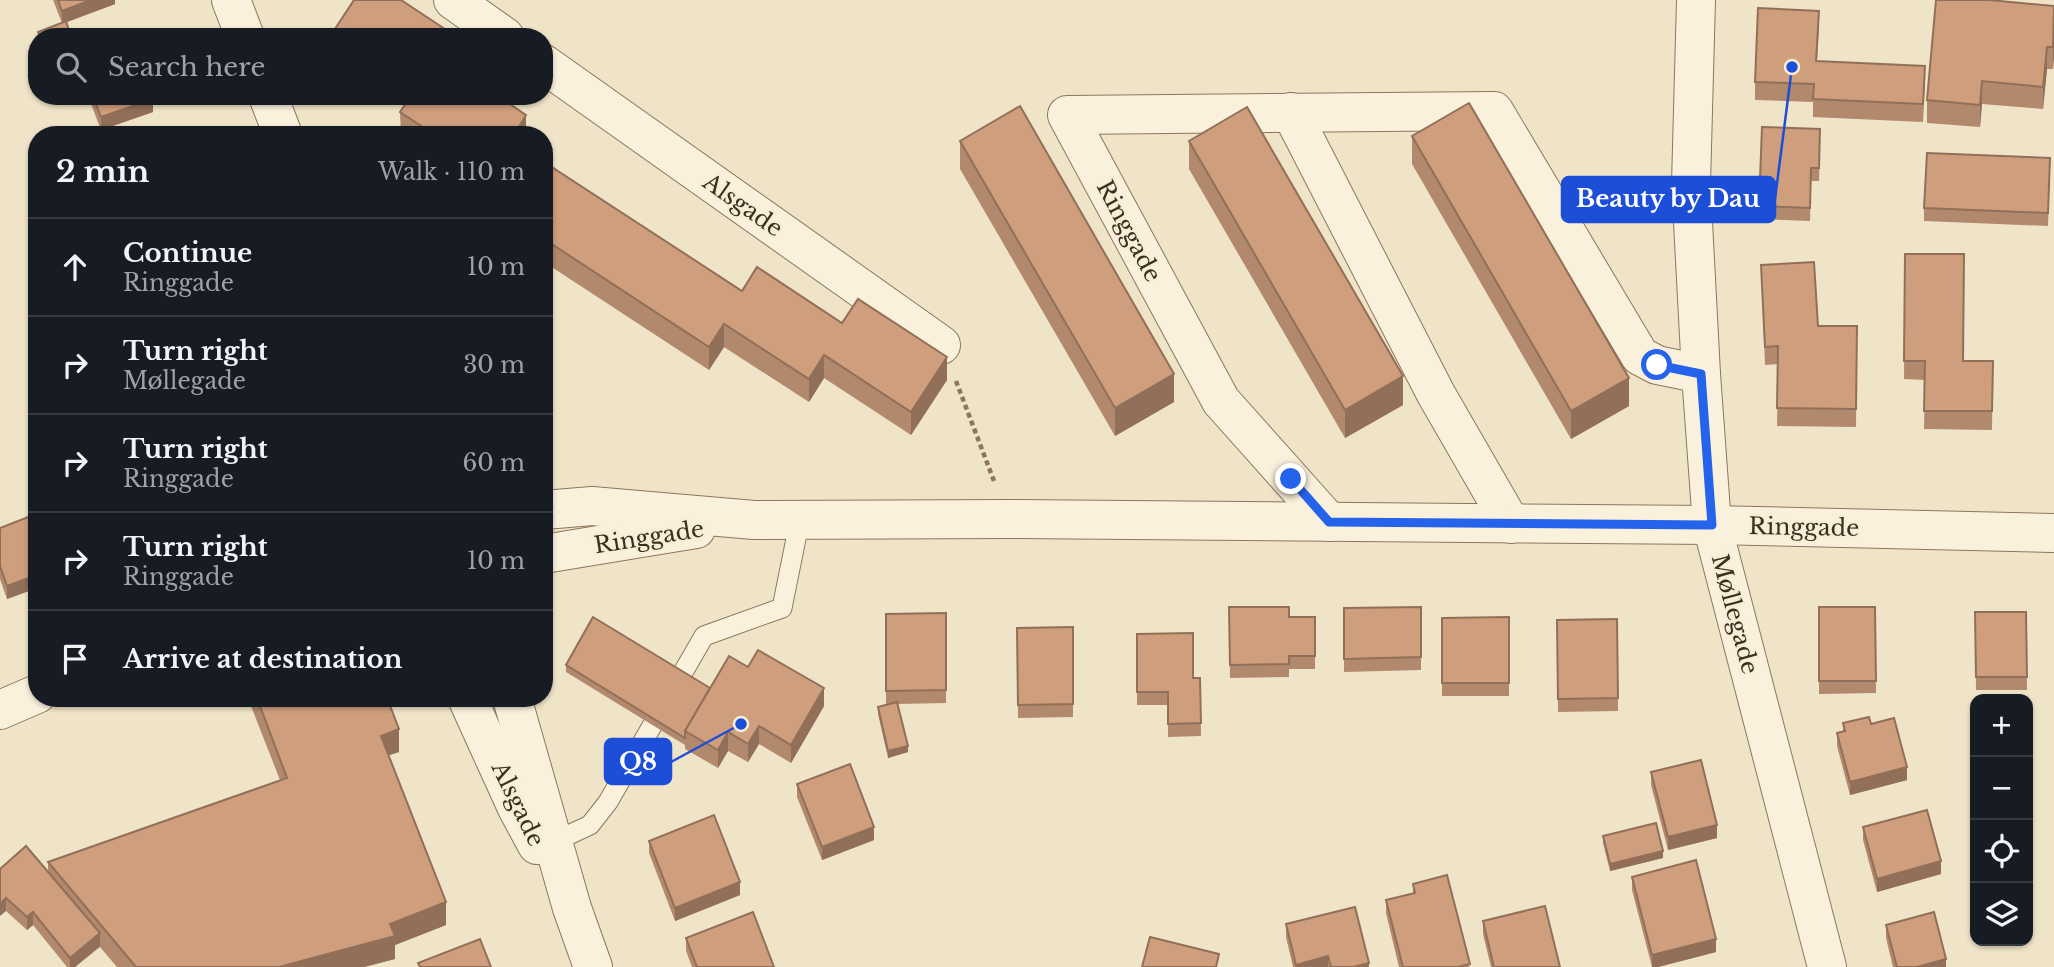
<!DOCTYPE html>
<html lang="en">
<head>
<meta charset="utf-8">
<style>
  :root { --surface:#171b24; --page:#242831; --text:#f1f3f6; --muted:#9ea1a6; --line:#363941 }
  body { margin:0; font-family:"Libre Baskerville",serif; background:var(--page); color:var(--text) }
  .controls { position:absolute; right:21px; bottom:21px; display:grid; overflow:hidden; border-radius:14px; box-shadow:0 2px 5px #0004 }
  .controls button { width:63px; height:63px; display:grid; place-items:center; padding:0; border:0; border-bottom:2px solid var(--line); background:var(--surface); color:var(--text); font:35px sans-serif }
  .stop { position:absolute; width:21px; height:21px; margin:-16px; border:5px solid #2563eb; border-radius:50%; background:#fff }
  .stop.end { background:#2563eb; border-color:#fff; box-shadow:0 2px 7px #0008 }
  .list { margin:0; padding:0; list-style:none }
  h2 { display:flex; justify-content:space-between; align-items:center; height:91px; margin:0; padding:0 28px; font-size:30px }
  h2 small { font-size:23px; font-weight:400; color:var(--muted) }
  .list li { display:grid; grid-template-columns:46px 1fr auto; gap:21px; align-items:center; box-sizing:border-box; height:98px; padding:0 28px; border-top:2px solid var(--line) }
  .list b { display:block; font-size:26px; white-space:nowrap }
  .list p { margin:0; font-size:23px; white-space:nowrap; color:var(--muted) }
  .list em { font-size:23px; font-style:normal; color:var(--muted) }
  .icon { flex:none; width:38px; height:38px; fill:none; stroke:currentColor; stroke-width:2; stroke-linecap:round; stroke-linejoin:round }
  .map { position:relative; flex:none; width:2054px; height:967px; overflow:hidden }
  .search { position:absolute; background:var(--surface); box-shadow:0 2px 5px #0004; left:28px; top:28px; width:525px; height:77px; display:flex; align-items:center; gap:18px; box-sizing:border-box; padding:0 24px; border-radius:28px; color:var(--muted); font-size:26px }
  .panel { position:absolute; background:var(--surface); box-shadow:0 2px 5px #0004; left:28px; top:126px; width:525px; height:581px; border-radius:28px }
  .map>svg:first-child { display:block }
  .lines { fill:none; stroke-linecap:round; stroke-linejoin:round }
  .service-casing { stroke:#8d765c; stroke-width:21 }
  .minor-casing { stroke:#8d765c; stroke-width:40 }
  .tertiary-casing { stroke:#8d765c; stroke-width:40 }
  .path { stroke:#8d765c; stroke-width:4.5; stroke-dasharray:5 3.5; stroke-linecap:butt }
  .service { stroke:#faf1dc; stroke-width:19 }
  .minor { stroke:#faf1dc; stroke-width:38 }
  .tertiary { stroke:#faf1dc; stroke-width:38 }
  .wall { fill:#b2896c }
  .shaded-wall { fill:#916f58 }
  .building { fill:#cf9f7d; stroke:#916f58; stroke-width:2 }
  .route { stroke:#2563eb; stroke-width:9 }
  .labels { text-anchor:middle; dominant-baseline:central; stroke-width:5; stroke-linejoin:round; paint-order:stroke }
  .street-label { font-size:23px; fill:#3d2e20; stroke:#f7eed8 }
  .leader { fill:none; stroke:#1d4ed8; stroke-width:2.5 }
  .callout-dot { fill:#1d4ed8; stroke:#f7eed8; stroke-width:2.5 }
  .callout { fill:#1d4ed8; stroke:#1d4ed8; stroke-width:2.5 }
  .callout-label { font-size:24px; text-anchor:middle; font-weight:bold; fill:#fff }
</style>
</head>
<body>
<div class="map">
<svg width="2054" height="967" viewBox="0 0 2054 967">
  <rect width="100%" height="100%" fill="#f0e4c8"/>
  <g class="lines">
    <g class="service-casing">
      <polyline id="service" points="547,845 590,825 608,802 704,636 782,608 800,519"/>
    </g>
    <g class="minor-casing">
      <g id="minor">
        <polyline points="453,0 505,37"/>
        <polyline points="1696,0 1691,184 1701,374 1712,525 1827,967"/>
        <polyline points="544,64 941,345"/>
        <polyline points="1291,112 1436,394 1511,524"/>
        <polyline points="1329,522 1221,401 1067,115 1494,111 1640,356 1657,365 1701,374"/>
      </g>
    </g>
    <g class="tertiary-casing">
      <g id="tertiary">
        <polyline points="231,0 245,37"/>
        <polyline points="268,96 283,135"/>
        <polyline points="544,510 592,506 754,520 1009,519 1712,525 2054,533"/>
        <polyline points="544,554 696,529"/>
        <polyline points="467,698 517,808 537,845"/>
        <polyline points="512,698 572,908 593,967"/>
        <polyline points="0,710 37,694"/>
      </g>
    </g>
    <polyline class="path" points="956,381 994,481"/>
    <use href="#service" class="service"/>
    <use href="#minor" class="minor"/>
    <use href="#tertiary" class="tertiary"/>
  </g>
  <g class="wall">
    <polygon points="53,0 115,0 115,4 66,22 71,37 38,37 38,32 62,23"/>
    <polygon points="1991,1 2054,6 2053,69 2047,69 2043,109 1982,104 1980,127 1927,123 1927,100"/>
    <polygon points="1819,29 1817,61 1925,84 1923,122 1813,117 1813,102 1755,100 1755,82"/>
    <polygon points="88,96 152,96 153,112 101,130"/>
    <polygon points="390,96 498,96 526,135 401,135 400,112 404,106"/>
    <polygon points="1412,136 1629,406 1571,439 1412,164"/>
    <polygon points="960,141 1174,402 1115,436 960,169"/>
    <polygon points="1189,141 1403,405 1345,438 1189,169"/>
    <polygon points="1820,142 1819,181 1811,181 1810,221 1759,219 1759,206"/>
    <polygon points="544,161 742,291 842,323 947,380 911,435 824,378 809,402 724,347 709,370 544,262"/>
    <polygon points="37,167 37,189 32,175 32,169"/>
    <polygon points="2050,171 2048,226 1924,221 1924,208"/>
    <polygon points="1905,254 1963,361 1993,361 1992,430 1924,429 1925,380 1904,379"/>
    <polygon points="1761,265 1818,326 1857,326 1856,427 1777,426 1778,364 1765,365"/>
    <polygon points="37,388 37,418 31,403 31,390"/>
    <polygon points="37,515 37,588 7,599 0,579 0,528"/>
    <polygon points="1229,607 1289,617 1315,617 1315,669 1289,669 1289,677 1230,678"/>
    <polygon points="1421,607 1421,670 1344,672 1344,608"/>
    <polygon points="1819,607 1875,607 1876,693 1819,694"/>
    <polygon points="1975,612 2026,612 2027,690 1976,690"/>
    <polygon points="946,613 946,703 898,704 908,752 888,758 878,714 878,707 891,704 886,704 886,614"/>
    <polygon points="1509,617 1509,696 1442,696 1442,618"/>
    <polygon points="1617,619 1618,711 1558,712 1557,620"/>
    <polygon points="1073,627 1073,717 1018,718 1017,628"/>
    <polygon points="1137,634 1193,678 1200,678 1201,736 1168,737 1168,705 1137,705"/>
    <polygon points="566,665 710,688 748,667 824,706 791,763 759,744 748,762 728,751 718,768 685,749 685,745 566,672"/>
    <polygon points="249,698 387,698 399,752 389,755 446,925 395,945 395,959 364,967 117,967 100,947 75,967 67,967 33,925 27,930 6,911 0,869 48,872 48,862 280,780 249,701"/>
    <polygon points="1843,723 1907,780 1850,795 1837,746 1837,733 1843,732"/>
    <polygon points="1651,772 1717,838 1668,850 1651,785"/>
    <polygon points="797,784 874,840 822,860 797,797"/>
    <polygon points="1863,827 1941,874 1877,892 1863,840"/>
    <polygon points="1603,836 1663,858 1610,871 1603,843"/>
    <polygon points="649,841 740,895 675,921 649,853"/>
    <polygon points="1632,877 1716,952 1658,967 1652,967 1632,890"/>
    <polygon points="1413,884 1470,967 1399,967 1386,913 1386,900 1413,893"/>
    <polygon points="1483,921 1560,967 1491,967 1483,934"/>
    <polygon points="1286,924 1369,967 1293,967 1286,937"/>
    <polygon points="1886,925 1946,967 1893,967 1886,938"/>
    <polygon points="686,938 774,967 692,967 686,951"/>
  </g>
  <g class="shaded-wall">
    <polygon points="91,0 115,0 115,4 62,24 62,11"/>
    <polygon points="2054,37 2054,59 2053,69 2053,47"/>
    <polygon points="2047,47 2047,69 2043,109 2043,87"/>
    <polygon points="1982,81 1982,104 1980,127 1980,105"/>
    <polygon points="153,99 153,112 101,130 101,117"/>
    <polygon points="526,115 526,135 514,135"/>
    <polygon points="724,324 724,347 709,370 709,347"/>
    <polygon points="824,355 824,378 809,402 809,379"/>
    <polygon points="947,357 947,380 911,435 911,412"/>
    <polygon points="1174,374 1174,402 1115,436 1115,408"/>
    <polygon points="1403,376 1403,405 1345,438 1345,410"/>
    <polygon points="1629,378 1629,406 1571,439 1571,411"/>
    <polygon points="37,575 37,588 7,599 7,586"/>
    <polygon points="824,688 824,706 791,763 791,745"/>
    <polygon points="759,726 759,744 748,762 748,744"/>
    <polygon points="399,729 399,752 381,758 381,736"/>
    <polygon points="728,732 728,751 718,768 718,750"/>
    <polygon points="908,746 908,752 888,758 888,751"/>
    <polygon points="1907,767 1907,780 1850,795 1850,782"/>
    <polygon points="1717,825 1717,838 1668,850 1668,837"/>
    <polygon points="874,827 874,840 822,860 822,847"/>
    <polygon points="1663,851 1663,858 1610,871 1610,864"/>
    <polygon points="1941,861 1941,874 1877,892 1877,879"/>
    <polygon points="740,882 740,895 675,921 675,908"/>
    <polygon points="6,898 6,911 0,916 0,904"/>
    <polygon points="446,902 446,925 395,945 395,959 364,967 279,967"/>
    <polygon points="33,912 33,925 27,930 27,917"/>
    <polygon points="100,933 100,946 75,967 70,967 70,958"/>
    <polygon points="1716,939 1716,952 1658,967 1652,967 1652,955"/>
    <polygon points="1328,956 1328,967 1296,967 1296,965"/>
    <polygon points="1946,959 1946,967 1917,967"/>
    <polygon points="1369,963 1369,967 1353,967"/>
  </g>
  <g class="building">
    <polygon points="58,0 91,0 62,11"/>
    <polygon points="354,0 401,0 454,35 453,37 334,37 331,35"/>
    <polygon points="1936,0 1989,0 2054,6 2053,47 2047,47 2043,87 1982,81 1980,105 1927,100"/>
    <polygon points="1758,8 1819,11 1816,61 1925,66 1923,104 1813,99 1814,84 1755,82"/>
    <polygon points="66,21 71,37 40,37 38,32"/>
    <polygon points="128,32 129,37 116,37"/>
    <polygon points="93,96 152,96 153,99 101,117"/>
    <polygon points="411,96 498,96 526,115 514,135 435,135 400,112"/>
    <polygon points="1469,103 1629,378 1571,411 1412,136"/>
    <polygon points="1020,106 1174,374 1115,408 960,141"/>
    <polygon points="1247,107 1403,376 1345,410 1189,141"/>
    <polygon points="1762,127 1820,129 1819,168 1811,168 1810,208 1759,206"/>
    <polygon points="1927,153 2050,158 2048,213 1924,208"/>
    <polygon points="544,162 742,291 757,267 842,323 858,299 947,357 911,412 824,355 809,379 724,324 709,347 544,239"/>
    <polygon points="37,167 37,183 32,169"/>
    <polygon points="1905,254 1964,254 1963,361 1993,361 1992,411 1924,411 1925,361 1904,361"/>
    <polygon points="1814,262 1818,326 1857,326 1856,409 1777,408 1778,346 1765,347 1761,265"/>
    <polygon points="37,388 37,405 31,390"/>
    <polygon points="36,514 37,575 7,586 0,566 0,528"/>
    <polygon points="1229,607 1289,607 1289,617 1315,617 1315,656 1289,656 1289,664 1230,665"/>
    <polygon points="1421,607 1421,657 1344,659 1344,608"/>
    <polygon points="1819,607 1875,607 1876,681 1819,681"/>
    <polygon points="1975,612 2026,612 2027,677 1976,677"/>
    <polygon points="946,613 946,690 886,691 886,614"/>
    <polygon points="593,617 710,688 685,731 685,738 566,665"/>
    <polygon points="1509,617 1509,683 1442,683 1442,618"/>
    <polygon points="1617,619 1618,698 1558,699 1557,620"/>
    <polygon points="1073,627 1073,704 1018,705 1017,628"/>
    <polygon points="1193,633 1193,678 1200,678 1201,723 1168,724 1168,692 1137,692 1137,634"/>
    <polygon points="758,650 824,688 791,745 759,726 748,744 728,732 718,750 685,731 729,656 748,667"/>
    <polygon points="257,698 387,698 399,729 381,736 446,902 390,924 395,936 279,967 136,967 48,862 287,778"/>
    <polygon points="897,702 908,746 888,751 878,707"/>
    <polygon points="1869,717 1871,724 1894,718 1907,767 1850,782 1837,733 1845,731 1843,723"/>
    <polygon points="1701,760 1717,825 1668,837 1651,772"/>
    <polygon points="850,764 874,827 822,847 797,784"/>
    <polygon points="1927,810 1941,861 1877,879 1863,827"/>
    <polygon points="714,815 740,882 675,908 649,841"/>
    <polygon points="1656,823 1663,851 1610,864 1603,836"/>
    <polygon points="26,846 100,933 70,958 33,912 27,917 6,898 0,904 0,869"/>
    <polygon points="1696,860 1716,939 1652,955 1632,877"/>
    <polygon points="1447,875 1470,964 1457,967 1403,967 1386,900 1415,893 1413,884"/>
    <polygon points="1545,906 1560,967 1494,967 1483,921"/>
    <polygon points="1355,907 1369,963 1353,967 1331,967 1328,956 1296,965 1286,924"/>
    <polygon points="753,912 774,967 697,967 686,938"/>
    <polygon points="1934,912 1946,959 1917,967 1897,967 1886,925"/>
    <polygon points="1150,937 1219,954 1216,967 1142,967"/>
    <polygon points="480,939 491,967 420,967 418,963"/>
  </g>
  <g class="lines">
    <polyline class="route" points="1291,479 1329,522 1712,525 1701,374 1657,365"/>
  </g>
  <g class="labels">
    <g class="street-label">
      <text transform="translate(743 205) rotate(35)">Alsgade</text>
      <text transform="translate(1129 231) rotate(62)">Ringgade</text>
      <text transform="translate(1804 527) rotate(1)">Ringgade</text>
      <text transform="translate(649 537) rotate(-9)">Ringgade</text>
      <text transform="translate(1735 614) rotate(75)">Møllegade</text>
      <text transform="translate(518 804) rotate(64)">Alsgade</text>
    </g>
  </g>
  <path class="leader" d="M1792 67L1775 199M741 724L671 762"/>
  <g class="callout-dot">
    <circle cx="1792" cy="67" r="7"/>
    <circle cx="741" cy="724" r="7"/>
  </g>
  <g class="callout">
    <rect x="1562" y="177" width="213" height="45" rx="7"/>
    <rect x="605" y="739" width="66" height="45" rx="7"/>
  </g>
  <g class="callout-label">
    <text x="1668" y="207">Beauty by Dau</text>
    <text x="638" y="770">Q8</text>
  </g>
</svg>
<div class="controls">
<button>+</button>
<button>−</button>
<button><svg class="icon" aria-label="locate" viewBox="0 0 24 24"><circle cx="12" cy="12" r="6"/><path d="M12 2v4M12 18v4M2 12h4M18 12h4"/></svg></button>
<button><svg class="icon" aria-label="layers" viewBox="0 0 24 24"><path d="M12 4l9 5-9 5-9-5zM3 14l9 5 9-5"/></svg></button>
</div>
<div class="stop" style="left:1657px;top:365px"></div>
<div class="stop end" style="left:1291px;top:479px"></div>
<div class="search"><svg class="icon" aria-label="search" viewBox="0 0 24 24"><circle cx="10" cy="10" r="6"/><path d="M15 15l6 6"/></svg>Search here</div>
<section class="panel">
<h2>2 min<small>Walk · 110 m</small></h2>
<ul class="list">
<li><svg class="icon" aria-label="ahead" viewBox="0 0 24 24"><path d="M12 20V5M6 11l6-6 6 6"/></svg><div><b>Continue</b><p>Ringgade</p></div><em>10 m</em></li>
<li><svg class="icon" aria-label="right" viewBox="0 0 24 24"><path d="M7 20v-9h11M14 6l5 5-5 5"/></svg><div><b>Turn right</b><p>Møllegade</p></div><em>30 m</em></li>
<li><svg class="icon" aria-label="right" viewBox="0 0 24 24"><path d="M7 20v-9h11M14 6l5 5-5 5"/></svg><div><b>Turn right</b><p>Ringgade</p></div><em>60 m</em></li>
<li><svg class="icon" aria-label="right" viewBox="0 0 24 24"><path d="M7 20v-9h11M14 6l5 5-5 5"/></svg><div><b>Turn right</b><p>Ringgade</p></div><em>10 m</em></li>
<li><svg class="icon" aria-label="arrive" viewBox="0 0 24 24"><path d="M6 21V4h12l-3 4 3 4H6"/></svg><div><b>Arrive at destination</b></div></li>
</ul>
</section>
</div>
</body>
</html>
